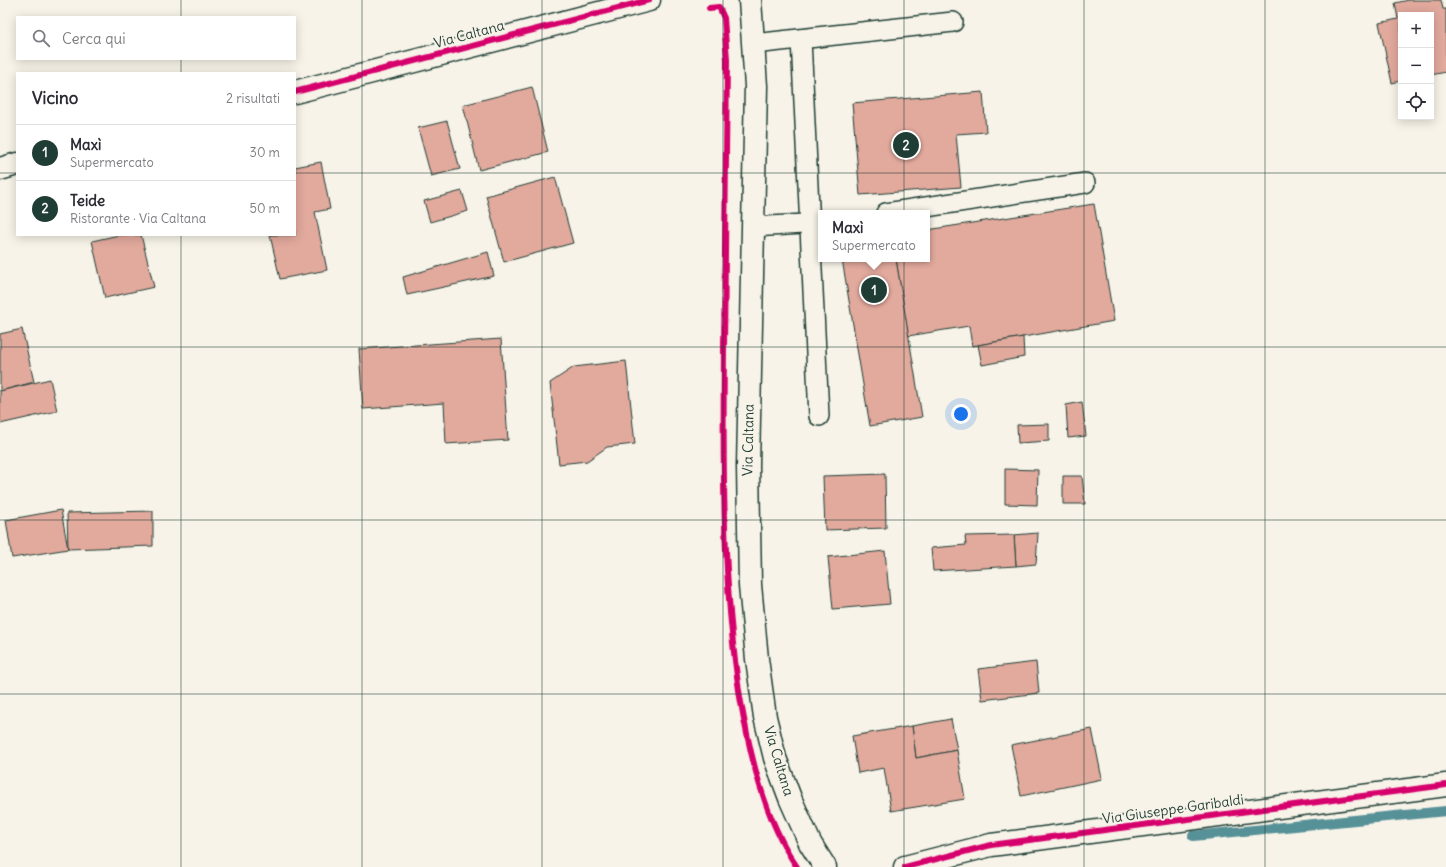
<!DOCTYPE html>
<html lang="it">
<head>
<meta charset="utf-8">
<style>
  :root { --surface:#fff; --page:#f7f7f7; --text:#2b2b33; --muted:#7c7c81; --line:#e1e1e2; --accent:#1f3d34 }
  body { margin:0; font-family:Delius,sans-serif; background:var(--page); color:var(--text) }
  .controls { position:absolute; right:12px; top:12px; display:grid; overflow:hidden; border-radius:0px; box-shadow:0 2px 10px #0003 }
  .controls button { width:36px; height:36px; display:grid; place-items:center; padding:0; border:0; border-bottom:1px solid var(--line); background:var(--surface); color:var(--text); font:20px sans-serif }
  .you { position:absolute; left:961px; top:414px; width:14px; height:14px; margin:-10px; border:3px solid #fff; border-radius:50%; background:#1a73e8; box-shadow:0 0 0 6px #1a73e833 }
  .badge { display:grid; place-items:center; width:26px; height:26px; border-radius:50%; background:var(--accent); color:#fff; font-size:13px; font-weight:700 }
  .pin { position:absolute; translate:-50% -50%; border:2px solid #fff; box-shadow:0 1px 4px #0006 }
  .popup { position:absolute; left:818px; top:210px; width:112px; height:52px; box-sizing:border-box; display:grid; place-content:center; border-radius:0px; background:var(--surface); filter:drop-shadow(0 1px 3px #0005); font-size:13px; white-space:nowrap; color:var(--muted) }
  .popup b { font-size:15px; color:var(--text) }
  .popup::after { content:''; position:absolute; left:50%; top:100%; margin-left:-8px; border:8px solid transparent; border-top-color:var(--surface) }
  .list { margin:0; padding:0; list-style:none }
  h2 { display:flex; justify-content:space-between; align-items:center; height:52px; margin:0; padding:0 16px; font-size:17px }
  h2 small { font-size:13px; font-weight:400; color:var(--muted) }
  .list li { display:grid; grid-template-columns:26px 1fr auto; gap:12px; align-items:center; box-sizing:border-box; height:56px; padding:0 16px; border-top:1px solid var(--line) }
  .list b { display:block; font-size:15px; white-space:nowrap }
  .list p { margin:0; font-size:13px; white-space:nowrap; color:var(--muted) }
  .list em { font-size:13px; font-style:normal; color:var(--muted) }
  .icon { flex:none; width:22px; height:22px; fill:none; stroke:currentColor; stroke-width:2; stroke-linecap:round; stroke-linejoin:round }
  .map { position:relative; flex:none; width:1446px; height:867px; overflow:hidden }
  .search { position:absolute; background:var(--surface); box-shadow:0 2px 10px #0003; left:16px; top:16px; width:280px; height:44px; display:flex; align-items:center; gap:10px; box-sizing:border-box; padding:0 14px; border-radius:0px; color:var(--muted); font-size:15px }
  .panel { position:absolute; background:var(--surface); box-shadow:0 2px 10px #0003; left:16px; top:72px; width:280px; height:164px; border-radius:0px }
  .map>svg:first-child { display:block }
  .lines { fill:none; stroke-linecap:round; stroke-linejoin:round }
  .stream { stroke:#579198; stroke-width:10 }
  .building { fill:#e2a99d; stroke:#1f3d34 }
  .service-casing { stroke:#1f3d34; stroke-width:22 }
  .minor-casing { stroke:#1f3d34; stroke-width:25 }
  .secondary-casing { stroke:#1f3d34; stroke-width:25 }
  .service { stroke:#f7f3e8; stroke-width:19 }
  .minor { stroke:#f7f3e8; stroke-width:22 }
  .secondary { stroke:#f7f3e8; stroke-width:22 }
  .cycleway-casing { stroke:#f7f3e8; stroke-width:8 }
  .cycleway { stroke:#d6006c; stroke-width:6 }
  .grid { fill:none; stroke:#1f3d34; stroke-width:1; stroke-opacity:0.55 }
  .labels { text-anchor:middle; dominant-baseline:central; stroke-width:4; stroke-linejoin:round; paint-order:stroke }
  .street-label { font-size:14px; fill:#1f3d34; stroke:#f7f3e8 }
</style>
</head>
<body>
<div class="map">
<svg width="1446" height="867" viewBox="0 0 1446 867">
  <rect width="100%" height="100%" fill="#f7f3e8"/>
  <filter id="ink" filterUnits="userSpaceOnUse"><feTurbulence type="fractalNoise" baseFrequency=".025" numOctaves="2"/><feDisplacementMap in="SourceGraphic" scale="8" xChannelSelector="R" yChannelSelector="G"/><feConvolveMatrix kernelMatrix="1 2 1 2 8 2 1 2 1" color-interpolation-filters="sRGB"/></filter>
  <g filter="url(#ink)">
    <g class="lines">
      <polyline class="stream" points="1193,836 1446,811"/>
    </g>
    <g class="building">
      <polygon points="1409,0 1441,0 1443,9 1446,9 1446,72 1431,75 1431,15 1401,15 1401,81 1392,83 1379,23 1398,19 1395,3"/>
      <polygon points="532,87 548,152 479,170 463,105"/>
      <polygon points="983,92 986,132 956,134 961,187 860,195 852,103"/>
      <polygon points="447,121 460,169 431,176 418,128"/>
      <polygon points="321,162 330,209 315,212 327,270 280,279 270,235 295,235 295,167"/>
      <polygon points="555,177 573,243 504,262 486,196"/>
      <polygon points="462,191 468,211 430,222 424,201"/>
      <polygon points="1094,204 1114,321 972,346 969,326 908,336 896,259 927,259 927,230"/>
      <polygon points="119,235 141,235 154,287 105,298 92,241"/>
      <polygon points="488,252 494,276 407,295 403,277"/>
      <polygon points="842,259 896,259 922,417 870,426"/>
      <polygon points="22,329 34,382 0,391 0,334"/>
      <polygon points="1023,337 1024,357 982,365 978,345"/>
      <polygon points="501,339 508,440 446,444 444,403 363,409 359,349"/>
      <polygon points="626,361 635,444 607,447 587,461 559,464 550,383 574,367"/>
      <polygon points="50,379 57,411 0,424 0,391"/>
      <polygon points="1082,402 1086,436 1068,438 1066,405"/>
      <polygon points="1049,424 1049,441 1018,443 1017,425"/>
      <polygon points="1005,469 1038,470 1037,505 1005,504"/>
      <polygon points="885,474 886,528 825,530 823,476"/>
      <polygon points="1063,476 1082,476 1085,504 1063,504"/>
      <polygon points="61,510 68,549 12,558 6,520"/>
      <polygon points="153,511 153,546 68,549 67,513"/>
      <polygon points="1038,533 1036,564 1016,566 1014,535"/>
      <polygon points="1014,535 1016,566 933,571 931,548 966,545 965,536"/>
      <polygon points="885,551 890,604 833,609 828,557"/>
      <polygon points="1036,662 1039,693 982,700 978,669"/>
      <polygon points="951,719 957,750 916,758 912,726"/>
      <polygon points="912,726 916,758 957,750 965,799 891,811 884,768 858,773 852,736"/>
      <polygon points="1092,729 1102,779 1021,796 1011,745"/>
    </g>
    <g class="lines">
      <g class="service-casing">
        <g id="service">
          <polyline points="801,39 819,416"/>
          <polyline points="754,44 953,22"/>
          <polyline points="886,213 1085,183"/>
          <polyline points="753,227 821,223"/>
        </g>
      </g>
      <g class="minor-casing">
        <g id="minor">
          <polyline points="295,92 649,0"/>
          <polyline points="0,169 17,164"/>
          <polyline points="905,867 991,845 1446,785"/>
        </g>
      </g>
      <g class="secondary-casing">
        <polyline id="secondary" points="750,0 756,86 748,466 750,585 757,659 765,717 775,758 790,798 810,843 825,867"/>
      </g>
      <use href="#service" class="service"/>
      <use href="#minor" class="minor"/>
      <use href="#secondary" class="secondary"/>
      <g class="cycleway-casing">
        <g id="cycleway">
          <path d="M709 8 719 7 724 18 727 60C726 156 725 252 724 348 723 464 722 581 740 697 750 755 764 818 797 867"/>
          <polyline points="295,92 649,0"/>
          <polyline points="905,867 991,845 1446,785"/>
        </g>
      </g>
      <use href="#cycleway" class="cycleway"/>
    </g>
  </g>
  <path class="grid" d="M181 0V17M362 0V867M542 0V867M723 0V867M904 0V867M1084 0V867M1265 0V867M181 59V73M0 173H17M295 173H1446M181 235V867M0 347H1446M0 520H1446M0 694H1446"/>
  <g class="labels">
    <g class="street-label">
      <text transform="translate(469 34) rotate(-15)">Via Caltana</text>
      <text transform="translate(748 440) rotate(-89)">Via Caltana</text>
      <text transform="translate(779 761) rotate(73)">Via Caltana</text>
      <text transform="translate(1173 809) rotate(-8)">Via Giuseppe Garibaldi</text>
    </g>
  </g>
</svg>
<div class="controls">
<button>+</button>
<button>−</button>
<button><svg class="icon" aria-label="locate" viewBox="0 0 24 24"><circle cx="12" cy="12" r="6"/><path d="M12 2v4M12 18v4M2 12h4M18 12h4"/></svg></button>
</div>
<div class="you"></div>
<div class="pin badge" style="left:874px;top:290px">1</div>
<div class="popup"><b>Maxì</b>Supermercato</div>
<div class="pin badge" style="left:906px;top:145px">2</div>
<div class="search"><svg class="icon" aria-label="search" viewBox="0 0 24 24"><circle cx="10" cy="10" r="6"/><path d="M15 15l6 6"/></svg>Cerca qui</div>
<section class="panel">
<h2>Vicino<small>2 risultati</small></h2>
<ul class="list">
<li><span class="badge">1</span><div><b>Maxì</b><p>Supermercato</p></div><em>30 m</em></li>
<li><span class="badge">2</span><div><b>Teide</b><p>Ristorante · Via Caltana</p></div><em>50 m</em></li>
</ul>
</section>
</div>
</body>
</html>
